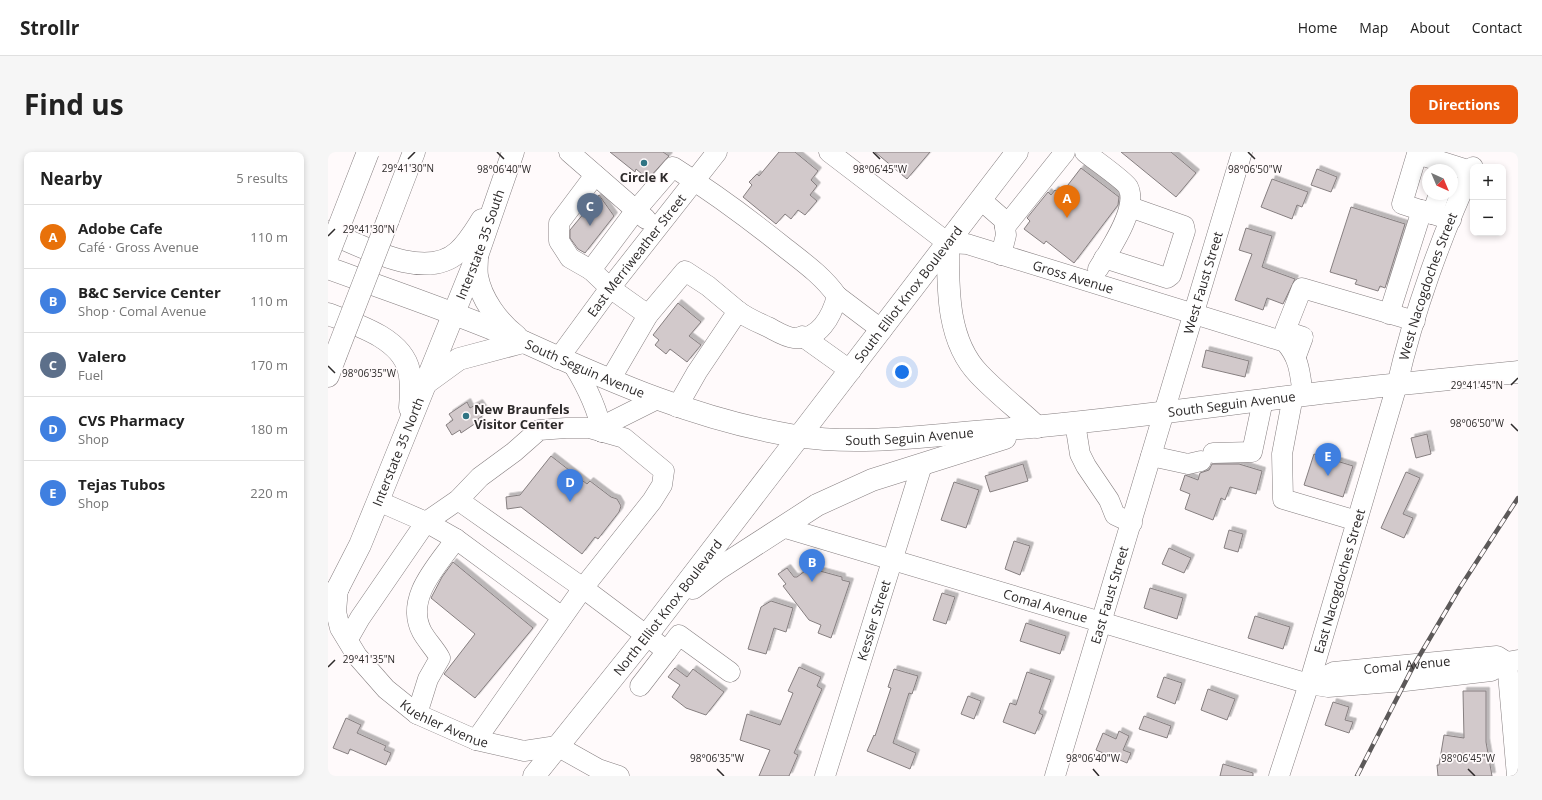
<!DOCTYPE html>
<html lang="en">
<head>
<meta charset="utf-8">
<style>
  :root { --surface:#fff; --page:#f6f6f6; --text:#222; --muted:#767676; --line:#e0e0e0; --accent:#ea580c }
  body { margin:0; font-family:"Open Sans",sans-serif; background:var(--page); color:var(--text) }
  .controls { position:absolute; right:12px; top:12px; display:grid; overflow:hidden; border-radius:8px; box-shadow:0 2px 6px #0003 }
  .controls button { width:36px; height:36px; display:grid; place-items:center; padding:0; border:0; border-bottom:1px solid var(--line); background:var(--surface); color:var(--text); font:20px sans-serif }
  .compass { position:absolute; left:1094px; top:12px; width:36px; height:36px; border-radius:50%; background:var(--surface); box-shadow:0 2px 6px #0003; rotate:136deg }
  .you { position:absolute; left:574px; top:220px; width:14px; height:14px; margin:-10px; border:3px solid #fff; border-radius:50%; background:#1a73e8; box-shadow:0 0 0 6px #1a73e833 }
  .badge { display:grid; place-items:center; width:26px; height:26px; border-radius:50%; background:var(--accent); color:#fff; font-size:13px; font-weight:700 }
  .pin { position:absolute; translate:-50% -33px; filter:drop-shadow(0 1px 2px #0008) }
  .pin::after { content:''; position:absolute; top:21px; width:14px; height:12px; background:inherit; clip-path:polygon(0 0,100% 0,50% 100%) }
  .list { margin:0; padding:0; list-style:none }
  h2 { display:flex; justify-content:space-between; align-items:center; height:52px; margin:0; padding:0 16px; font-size:17px }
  h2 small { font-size:13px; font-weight:400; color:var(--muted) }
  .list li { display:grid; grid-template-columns:26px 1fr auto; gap:12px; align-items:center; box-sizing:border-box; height:64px; padding:0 16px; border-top:1px solid var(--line) }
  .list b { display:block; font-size:15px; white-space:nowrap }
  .list p { margin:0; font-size:13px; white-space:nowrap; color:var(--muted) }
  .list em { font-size:13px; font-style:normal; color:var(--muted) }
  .map { position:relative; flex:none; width:1190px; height:624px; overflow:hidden; border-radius:8px }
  header { display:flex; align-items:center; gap:24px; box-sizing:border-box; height:56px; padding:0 20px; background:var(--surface); border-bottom:1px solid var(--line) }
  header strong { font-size:19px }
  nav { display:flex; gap:22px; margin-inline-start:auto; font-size:14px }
  .intro { display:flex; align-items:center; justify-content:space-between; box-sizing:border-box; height:96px; padding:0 24px }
  h1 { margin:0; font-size:28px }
  .button { padding:10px 18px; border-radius:8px; background:var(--accent); color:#fff; font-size:14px; font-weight:700 }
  main { display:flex; gap:24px; padding:0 24px }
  aside { flex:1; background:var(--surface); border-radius:8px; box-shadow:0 2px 6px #0003 }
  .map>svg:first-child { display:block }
  .building { fill:#d2c9cb; stroke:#867f80; filter:url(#shadow) }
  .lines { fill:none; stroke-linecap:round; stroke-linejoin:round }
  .minor-casing { stroke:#867f80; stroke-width:21 }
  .major-casing { stroke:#867f80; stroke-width:23 }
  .highway-casing { stroke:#867f80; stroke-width:23 }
  .minor { stroke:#fff; stroke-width:20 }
  .major { stroke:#fff; stroke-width:22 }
  .highway { stroke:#fff; stroke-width:22 }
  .rail-casing { stroke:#5c5959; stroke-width:4.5 }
  .rail { stroke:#fffafb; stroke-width:3; stroke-dasharray:9; stroke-linecap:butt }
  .highway-bridge-casing { stroke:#867f80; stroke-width:23; stroke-linecap:butt }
  .highway-bridge { stroke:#fff; stroke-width:22 }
  .ticks { fill:none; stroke:#2d2a2a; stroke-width:1.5 }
  .poi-dot { fill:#307584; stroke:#fffafb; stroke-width:1.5 }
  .labels { text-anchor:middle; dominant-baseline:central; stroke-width:3.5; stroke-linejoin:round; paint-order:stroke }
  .poi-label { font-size:13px; font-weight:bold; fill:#2d2a2a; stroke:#fffafb }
  .street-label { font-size:13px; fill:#2d2a2a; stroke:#fffafb }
  .ticks-label { font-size:10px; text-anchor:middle; fill:#2d2a2a; stroke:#fffafb; stroke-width:3.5; stroke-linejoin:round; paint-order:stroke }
</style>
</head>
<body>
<header>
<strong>Strollr</strong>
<nav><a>Home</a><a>Map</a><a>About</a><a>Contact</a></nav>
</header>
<div class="intro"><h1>Find us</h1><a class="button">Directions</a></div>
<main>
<aside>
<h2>Nearby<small>5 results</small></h2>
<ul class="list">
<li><span class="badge" style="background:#e8710a">A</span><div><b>Adobe Cafe</b><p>Café · Gross Avenue</p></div><em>110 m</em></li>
<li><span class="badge" style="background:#3f7fe0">B</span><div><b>B&amp;C Service Center</b><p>Shop · Comal Avenue</p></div><em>110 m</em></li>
<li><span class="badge" style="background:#5c6f8a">C</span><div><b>Valero</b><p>Fuel</p></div><em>170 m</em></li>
<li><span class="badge" style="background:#3f7fe0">D</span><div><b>CVS Pharmacy</b><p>Shop</p></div><em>180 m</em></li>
<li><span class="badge" style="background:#3f7fe0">E</span><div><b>Tejas Tubos</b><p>Shop</p></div><em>220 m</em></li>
</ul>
</aside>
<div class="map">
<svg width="1190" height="624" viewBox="0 0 1190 624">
  <defs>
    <filter id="shadow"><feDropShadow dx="3.5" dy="-3.5" stdDeviation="0" flood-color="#0004"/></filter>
  </defs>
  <rect width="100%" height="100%" fill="#fffafb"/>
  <g class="building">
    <polygon points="282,0 335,0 341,4 320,27 308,17 307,20"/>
    <polygon points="451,0 467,0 490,19 483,28 489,34 482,43 489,49 477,63 470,58 463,67 457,62 448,72 415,45 424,33 421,30 429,22 431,24"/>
    <polygon points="547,0 602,0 579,27"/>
    <polygon points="793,0 843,0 868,21 848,45"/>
    <polygon points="753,16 791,45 790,53 746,111 718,89 716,92 696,77 702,69 699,66 720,40 723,43 727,38 733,42"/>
    <polygon points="989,17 1009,25 1003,40 983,33"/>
    <polygon points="944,27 980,40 974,55 969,53 964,67 933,55"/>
    <polygon points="271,43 286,64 257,101 250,97 242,86 242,78"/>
    <polygon points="1023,55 1077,72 1057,136 1052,134 1050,139 1027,132 1029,128 1002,120"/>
    <polygon points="918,76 944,84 934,115 967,127 955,152 939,146 935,158 907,148 924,102 911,98"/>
    <polygon points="350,151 373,170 361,184 373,193 359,210 342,197 338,202 327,193 331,188 325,183"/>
    <polygon points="878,198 921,209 917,225 874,215"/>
    <polygon points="139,250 142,256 151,251 158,261 150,267 151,269 133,281 132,278 124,283 118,273 125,268 121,262"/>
    <polygon points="1099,282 1103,302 1088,306 1083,286"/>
    <polygon points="986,302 1025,314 1015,345 976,333"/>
    <polygon points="223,304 259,332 262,329 283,345 289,347 293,354 291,360 270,387 267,385 254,402 193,355 179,357 178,345 192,343"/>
    <polygon points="695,312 700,329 662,340 657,324"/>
    <polygon points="884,312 911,312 934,319 928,342 902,335 897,348 893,346 885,368 857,357 862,342 852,338 857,323 870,328 872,321 881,318"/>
    <polygon points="1078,320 1092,326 1075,362 1085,366 1076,386 1053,376"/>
    <polygon points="626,330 651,338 638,376 613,368"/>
    <polygon points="901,378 915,382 910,400 896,396"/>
    <polygon points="686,389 702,394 692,423 677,417"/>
    <polygon points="841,396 863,406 856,421 834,412"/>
    <polygon points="125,410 205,476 147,546 116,522 147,482 103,446 114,425"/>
    <polygon points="459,416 466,425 469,425 481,416 514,425 514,428 522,430 503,486 490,481 493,473 481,468 455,434 458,432 450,422"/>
    <polygon points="822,436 855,446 849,467 816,456"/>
    <polygon points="614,441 627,445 618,472 605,468"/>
    <polygon points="443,449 465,456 458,480 446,476 438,502 420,497 433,455"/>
    <polygon points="927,464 962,475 955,497 920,486"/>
    <polygon points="698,471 738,484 732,502 692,489"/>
    <polygon points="471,515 493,525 489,534 494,537 466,601 470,603 461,624 431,624 442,598 412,588 419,562 452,573 465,541 460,539"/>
    <polygon points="347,516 359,525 365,517 396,540 378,563 358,556 344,545 352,533 340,525"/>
    <polygon points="566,517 590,524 584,542 581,541 565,591 588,601 582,617 539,599 546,583 547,584 563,536 560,535"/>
    <polygon points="699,520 723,528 711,561 715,563 707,582 675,570 682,551 688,553"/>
    <polygon points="836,525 854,531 847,552 829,545"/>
    <polygon points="880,537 907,547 899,568 873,558"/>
    <polygon points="1135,539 1158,539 1158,590 1164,624 1110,624 1109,613 1111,613 1116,583 1136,586"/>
    <polygon points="640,544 653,549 646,567 633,562"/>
    <polygon points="1005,550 1021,555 1017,568 1025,570 1021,581 997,573"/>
    <polygon points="816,564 843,574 839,586 811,577"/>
    <polygon points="18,566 33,573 29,581 58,594 56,598 63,601 58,613 22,597 20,602 5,596"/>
    <polygon points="791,579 801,584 795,598 803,601 799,611 768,598 775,581 788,587"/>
    <polygon points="895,612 925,621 925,624 892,624"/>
  </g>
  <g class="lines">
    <g class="minor-casing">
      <g id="minor">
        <polyline points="241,0 318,67"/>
        <path id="s1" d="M501 0 620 91 639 92 957 190C972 206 972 223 975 243"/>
        <path d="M757 0C765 7 796 28 800 35 811 56 781 99 770 117"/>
        <polyline points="653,48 676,68 678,83 673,103"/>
        <polyline points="1104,62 1111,42"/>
        <polyline points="1123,68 1074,52 1089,2 1143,19"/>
        <polyline points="677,75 737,0"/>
        <polyline points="776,106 839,126 843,123 857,79 856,74 802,55"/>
        <polyline points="263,118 242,106 231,89 231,71 267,23"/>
        <polyline points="509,144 554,178"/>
        <polyline points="1061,162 1094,58"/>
        <path d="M320 163 282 136 263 118 308 58 345 15C383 39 420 66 456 95 475 110 495 124 509 144 504 164 491 189 466 186 457 185 448 179 440 175 429 170 419 166 410 159L369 220 349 255"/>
        <polyline points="474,184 523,219"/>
        <polyline points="968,204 975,185 957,179 974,136 1087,169"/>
        <path id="s2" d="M230 207 282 136 389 0"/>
        <path d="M246 214C259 235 269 255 274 280"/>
        <polyline points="282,228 320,163 357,119 380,134 410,159"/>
        <polyline points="965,244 954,302 955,347 1029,369"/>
        <polyline points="747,271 752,302 758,314 781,348 787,363 804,371"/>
        <polyline points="274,280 285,269 329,247"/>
        <polyline points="885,301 924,300 935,248"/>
        <polyline points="823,304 860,312 873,309"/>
        <polyline points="130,348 255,436 148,588"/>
        <polyline points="50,349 98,370 128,387 234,465"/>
        <path id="s3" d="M454 375 981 532 1000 535 1077 529 1163 519 1179 510 1190 508"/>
        <path id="s4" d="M10 436 8 460 12 476 29 504 58 537 89 562 148 588 196 599 229 594 270 617 291 624"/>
        <polyline points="20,487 32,466 98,370 130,348 152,325 186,300 211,278 238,276 261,276 296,286 336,319 334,333 324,349 255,436 339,499 351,483 402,520"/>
        <polyline points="1179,510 1189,624"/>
        <path id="s5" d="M981 532 1006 520 1169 504 1177 509"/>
        <polyline points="312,534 339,499"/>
        <path d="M89 562 100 527 112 506C107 497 99 489 94 480 76 446 110 413 128 387"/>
        <path id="s6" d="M497 624 594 313"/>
        <path id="s7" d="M727 624 914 0"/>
        <path id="s8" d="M951 624 981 532 1069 233C1085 162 1114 82 1145 15"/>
      </g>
    </g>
    <g class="major-casing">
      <g id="major">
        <path d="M0 80C34 94 97 130 130 100 140 91 147 79 154 68"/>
        <path d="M620 91C620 134 618 188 651 222 669 241 690 257 709 275"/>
        <path d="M149 105C149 111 148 118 149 124 153 147 170 170 188 184"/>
        <path id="s9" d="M0 116C66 140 132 162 196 190 284 230 372 269 468 284 534 294 604 283 670 278 773 270 874 255 976 243 1047 234 1119 227 1190 220"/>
        <path d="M0 162C27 172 74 186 81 219 84 231 83 244 82 256"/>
        <polyline points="98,231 131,207 195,190"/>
        <path id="s10" d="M10 436 32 393 50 349 149 104 185 0"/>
        <polyline points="365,436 390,417 489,353 544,328 677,286"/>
        <path id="s11" d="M206 624 319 483 689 0"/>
      </g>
    </g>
    <g class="highway-casing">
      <g id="highway">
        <polyline points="60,68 86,0"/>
        <polyline points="0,224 7,205"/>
        <polyline points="0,455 10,436"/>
      </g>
    </g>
    <use href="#minor" class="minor"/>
    <use href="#major" class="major"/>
    <use href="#highway" class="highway"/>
    <g class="rail-casing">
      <polyline id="rail" points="1029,624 1086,513 1131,437 1190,346"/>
    </g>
    <use href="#rail" class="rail"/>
    <g class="highway-bridge-casing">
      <g id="highway-bridge">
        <polyline points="0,103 40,0"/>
        <polyline points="7,205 60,68"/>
      </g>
    </g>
    <use href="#highway-bridge" class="highway-bridge"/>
  </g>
  <path class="ticks" d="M169 0 176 7M545 0 552 7M920 0 927 7M80 7 87 0M0 84 7 77M0 214 7 221M1183 233 1190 226M1183 272 1190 279M0 515 7 508M389 617 396 624M765 617 771 624M1140 617 1147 624"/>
  <g class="poi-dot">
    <circle cx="316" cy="11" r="4"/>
    <circle cx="138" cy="264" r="4"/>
  </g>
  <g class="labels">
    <g class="poi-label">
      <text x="316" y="25">Circle K</text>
      <text x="146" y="257" text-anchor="start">New Braunfels<tspan x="146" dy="15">Visitor Center</tspan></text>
    </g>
    <g class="street-label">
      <text stroke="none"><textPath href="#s10" startOffset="372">Interstate 35 South</textPath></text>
      <text stroke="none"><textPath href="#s2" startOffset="130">East Merriweather Street</textPath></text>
      <text stroke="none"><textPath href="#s1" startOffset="280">Gross Avenue</textPath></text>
      <text stroke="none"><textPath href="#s7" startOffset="515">West Faust Street</textPath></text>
      <text stroke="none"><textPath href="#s8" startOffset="512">West Nacogdoches Street</textPath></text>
      <text stroke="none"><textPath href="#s11" startOffset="610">South Elliot Knox Boulevard</textPath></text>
      <text stroke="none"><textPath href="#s9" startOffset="276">South Seguin Avenue</textPath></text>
      <text stroke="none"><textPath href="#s9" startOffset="936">South Seguin Avenue</textPath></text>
      <text stroke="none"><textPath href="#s9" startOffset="612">South Seguin Avenue</textPath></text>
      <text stroke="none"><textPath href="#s10" startOffset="149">Interstate 35 North</textPath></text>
      <text stroke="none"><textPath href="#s8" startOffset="204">East Nacogdoches Street</textPath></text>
      <text stroke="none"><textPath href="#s7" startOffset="189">East Faust Street</textPath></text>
      <text stroke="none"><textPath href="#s3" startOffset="275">Comal Avenue</textPath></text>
      <text stroke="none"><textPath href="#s11" startOffset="215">North Elliot Knox Boulevard</textPath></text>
      <text stroke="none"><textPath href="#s6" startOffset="163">Kessler Street</textPath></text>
      <text stroke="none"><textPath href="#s5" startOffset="101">Comal Avenue</textPath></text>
      <text stroke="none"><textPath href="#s4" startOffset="186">Kuehler Avenue</textPath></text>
    </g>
  </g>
  <g class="ticks-label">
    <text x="80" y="20">29°41'30"N</text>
    <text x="176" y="21">98°06'40"W</text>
    <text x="552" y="21">98°06'45"W</text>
    <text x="927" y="21">98°06'50"W</text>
    <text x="41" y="81">29°41'30"N</text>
    <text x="41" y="225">98°06'35"W</text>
    <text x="1149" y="237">29°41'45"N</text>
    <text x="1149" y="275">98°06'50"W</text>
    <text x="41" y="511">29°41'35"N</text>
    <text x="389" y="610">98°06'35"W</text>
    <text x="765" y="610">98°06'40"W</text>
    <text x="1140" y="610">98°06'45"W</text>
  </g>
</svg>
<div class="controls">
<button>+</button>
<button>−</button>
</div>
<svg class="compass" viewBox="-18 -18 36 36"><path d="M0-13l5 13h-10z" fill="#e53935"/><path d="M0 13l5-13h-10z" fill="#767676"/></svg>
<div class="you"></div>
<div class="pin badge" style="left:739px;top:66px;background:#e8710a">A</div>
<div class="pin badge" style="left:484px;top:430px;background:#3f7fe0">B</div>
<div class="pin badge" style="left:262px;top:74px;background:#5c6f8a">C</div>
<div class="pin badge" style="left:242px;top:350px;background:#3f7fe0">D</div>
<div class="pin badge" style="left:1000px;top:324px;background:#3f7fe0">E</div>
</div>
</main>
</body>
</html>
